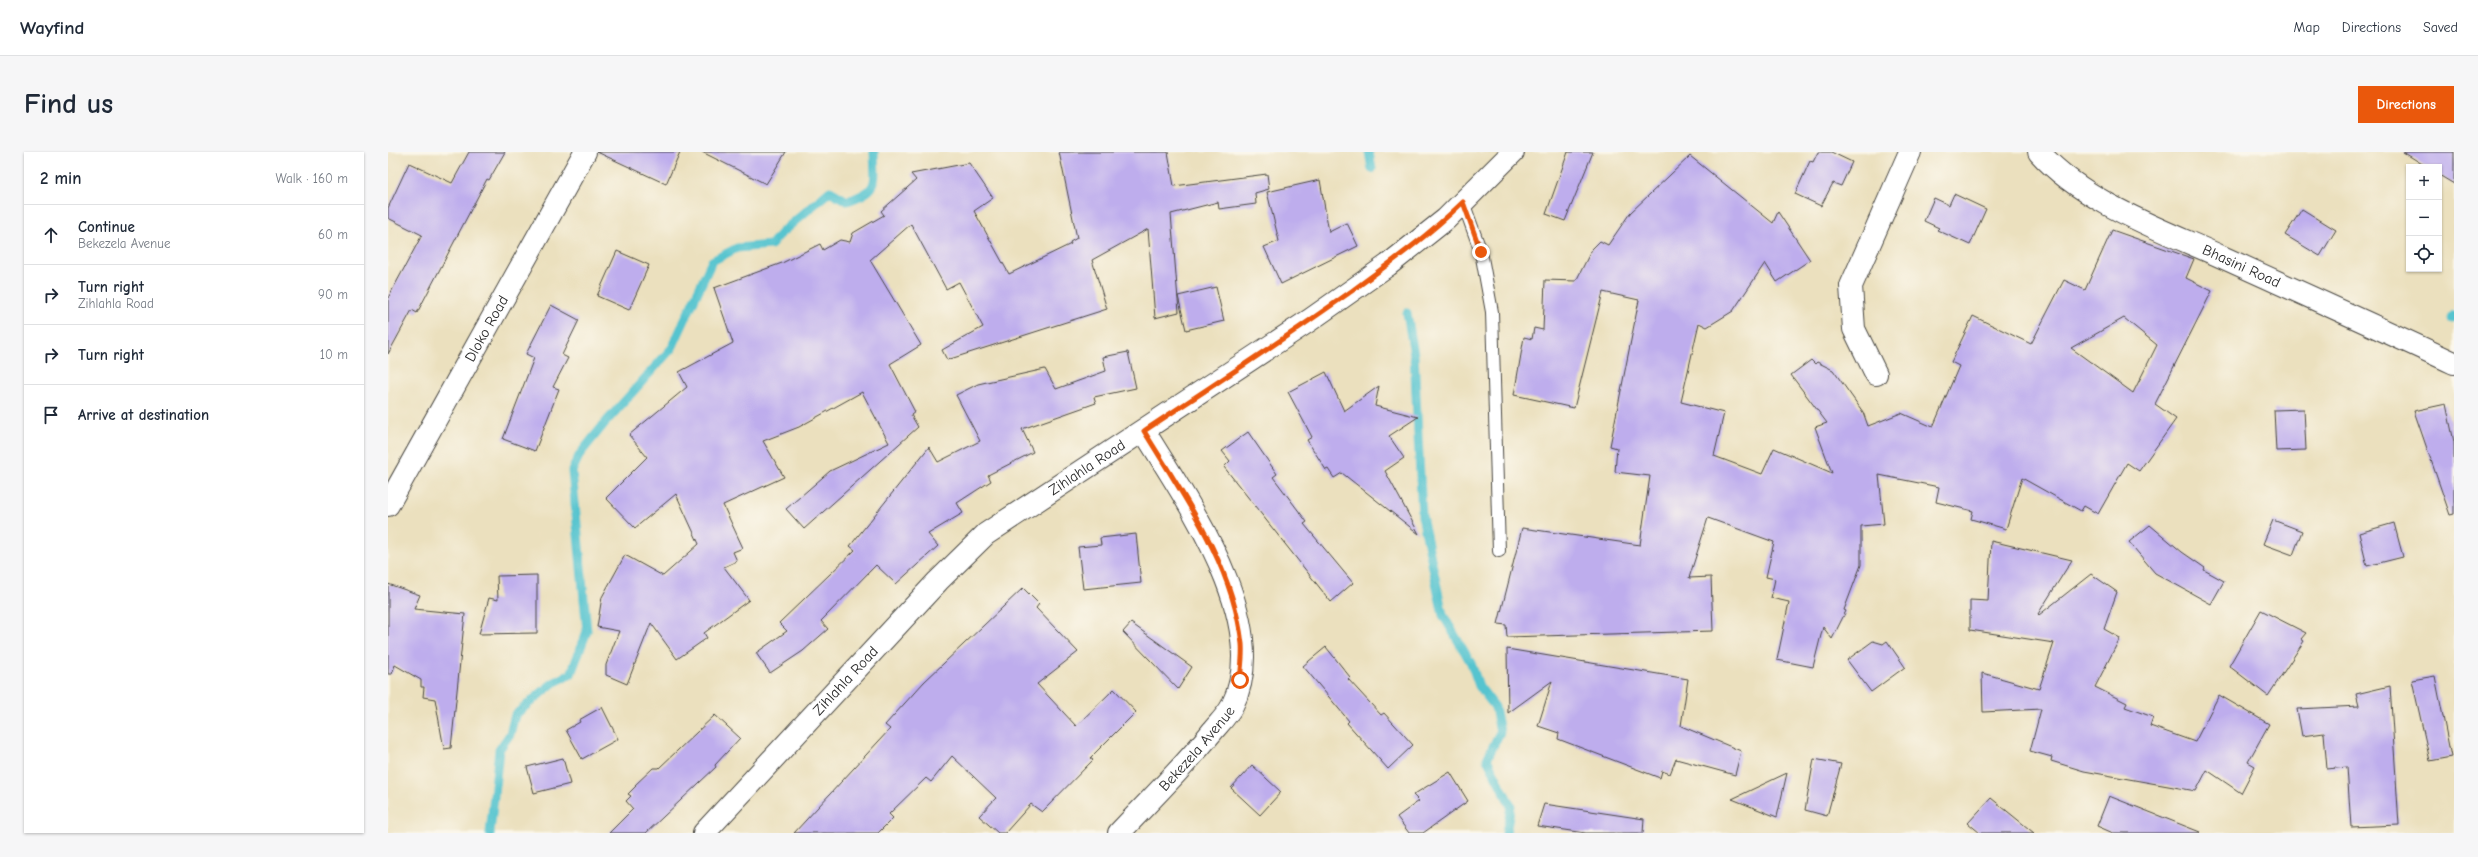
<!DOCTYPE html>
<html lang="en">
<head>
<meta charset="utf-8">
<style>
  :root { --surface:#fff; --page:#f6f6f7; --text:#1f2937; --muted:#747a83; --line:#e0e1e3; --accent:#ea580c }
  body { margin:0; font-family:"Comic Neue",sans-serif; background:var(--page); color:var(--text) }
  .controls { position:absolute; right:12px; top:12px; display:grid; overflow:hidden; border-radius:0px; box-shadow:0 1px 3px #0004 }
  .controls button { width:36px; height:36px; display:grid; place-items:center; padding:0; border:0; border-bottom:1px solid var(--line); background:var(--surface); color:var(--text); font:20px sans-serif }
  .stop { position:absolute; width:12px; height:12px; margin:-9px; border:3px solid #ea580c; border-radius:50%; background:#fff }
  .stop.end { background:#ea580c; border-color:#fff; box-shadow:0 1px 4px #0008 }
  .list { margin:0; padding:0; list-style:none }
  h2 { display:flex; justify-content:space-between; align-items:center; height:52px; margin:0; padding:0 16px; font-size:17px }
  h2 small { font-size:13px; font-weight:400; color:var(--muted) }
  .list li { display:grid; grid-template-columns:26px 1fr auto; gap:12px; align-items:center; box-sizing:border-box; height:60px; padding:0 16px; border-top:1px solid var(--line) }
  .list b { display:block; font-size:15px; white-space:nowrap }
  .list p { margin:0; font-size:13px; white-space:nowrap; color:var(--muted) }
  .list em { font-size:13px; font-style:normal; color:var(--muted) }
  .icon { flex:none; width:22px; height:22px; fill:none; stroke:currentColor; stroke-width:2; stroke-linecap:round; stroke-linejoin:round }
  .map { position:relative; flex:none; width:2066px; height:681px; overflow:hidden; border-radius:0px }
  header { display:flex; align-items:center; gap:24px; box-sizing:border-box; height:56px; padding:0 20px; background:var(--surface); border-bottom:1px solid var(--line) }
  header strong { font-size:19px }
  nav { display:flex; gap:22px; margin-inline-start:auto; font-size:14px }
  .intro { display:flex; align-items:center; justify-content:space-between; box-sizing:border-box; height:96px; padding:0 24px }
  h1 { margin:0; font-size:28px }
  .button { padding:10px 18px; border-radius:0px; background:var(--accent); color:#fff; font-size:14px; font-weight:700 }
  main { display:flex; gap:24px; padding:0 24px }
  aside { flex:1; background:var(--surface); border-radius:0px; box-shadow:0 1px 3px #0004 }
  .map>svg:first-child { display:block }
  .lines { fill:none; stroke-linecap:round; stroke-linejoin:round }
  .stream { stroke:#57c4cf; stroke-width:9 }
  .building { fill:#beaded; fill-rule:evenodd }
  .service-casing { stroke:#484641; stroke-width:14 }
  .minor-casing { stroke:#484641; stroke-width:24 }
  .service { stroke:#fff; stroke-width:12 }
  .minor { stroke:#fff; stroke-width:22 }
  .route { stroke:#ea580c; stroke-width:5 }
  .labels { text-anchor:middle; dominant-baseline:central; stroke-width:3; stroke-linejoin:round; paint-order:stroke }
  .street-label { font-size:15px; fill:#2b2b2b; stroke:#fbf7ec }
</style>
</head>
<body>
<header>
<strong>Wayfind</strong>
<nav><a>Map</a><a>Directions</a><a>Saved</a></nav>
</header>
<div class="intro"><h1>Find us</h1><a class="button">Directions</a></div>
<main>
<aside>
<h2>2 min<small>Walk · 160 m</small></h2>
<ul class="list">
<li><svg class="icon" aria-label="ahead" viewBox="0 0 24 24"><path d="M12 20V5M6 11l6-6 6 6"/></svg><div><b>Continue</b><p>Bekezela Avenue</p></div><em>60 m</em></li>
<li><svg class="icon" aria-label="right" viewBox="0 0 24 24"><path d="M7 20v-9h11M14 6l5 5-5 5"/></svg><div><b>Turn right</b><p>Zihlahla Road</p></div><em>90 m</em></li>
<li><svg class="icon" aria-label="right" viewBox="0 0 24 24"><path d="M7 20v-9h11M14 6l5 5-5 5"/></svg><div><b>Turn right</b></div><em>10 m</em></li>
<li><svg class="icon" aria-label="arrive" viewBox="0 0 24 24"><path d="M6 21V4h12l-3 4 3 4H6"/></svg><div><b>Arrive at destination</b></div></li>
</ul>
</aside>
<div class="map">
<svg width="2066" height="681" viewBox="0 0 2066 681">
  <rect width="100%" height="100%" fill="#fbf7ec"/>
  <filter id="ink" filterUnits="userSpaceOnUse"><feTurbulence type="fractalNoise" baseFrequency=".025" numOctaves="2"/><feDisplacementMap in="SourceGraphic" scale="8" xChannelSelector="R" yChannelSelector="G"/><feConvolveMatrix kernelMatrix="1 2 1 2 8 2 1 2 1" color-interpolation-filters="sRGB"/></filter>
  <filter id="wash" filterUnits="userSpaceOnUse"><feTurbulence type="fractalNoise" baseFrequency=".012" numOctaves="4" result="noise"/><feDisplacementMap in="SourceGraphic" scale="16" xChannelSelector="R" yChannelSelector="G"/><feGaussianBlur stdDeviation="0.9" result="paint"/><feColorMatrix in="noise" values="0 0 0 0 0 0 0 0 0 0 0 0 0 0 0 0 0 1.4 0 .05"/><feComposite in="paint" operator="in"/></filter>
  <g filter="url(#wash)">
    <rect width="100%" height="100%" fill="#ebe0be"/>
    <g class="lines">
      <g class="stream">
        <polyline points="981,0 984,17"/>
        <polyline points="1019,161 1026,202 1034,364 1055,463 1083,511 1091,534 1107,555 1112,580 1099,607 1123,654 1118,681"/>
        <polyline points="2064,167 2066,163"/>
        <path d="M102 681 111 598 122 582 127 563 165 531 183 522 199 479 184 319 192 302 217 271 284 196 324 109 349 96 383 93 393 81 442 39 459 49C492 38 487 32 486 0"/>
      </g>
    </g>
    <g id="blocks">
      <g class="building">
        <polygon points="81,0 117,0 101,28 99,27 29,161 24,158 0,202 0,146 34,83 0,66 0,56 21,11 64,31"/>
        <polygon points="209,0 292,0 278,32"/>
        <polygon points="314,0 398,0 378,32"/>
        <polygon points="671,0 780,0 786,34 879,22 881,37 867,41 868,52 831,57 830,50 783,62 791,160 767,166 760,77 704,108 719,157 559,208 554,198 595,175 571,130 558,137 523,72 482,108 533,193 502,212 527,260 523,263 530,275 416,377 398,357 442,319 501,291 474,240 411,275 375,289 396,325 335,353 355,396 345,400 349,409 336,415 361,448 316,481 319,486 289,507 263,471 239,532 218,523 218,513 231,479 209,475 214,445 237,403 275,424 311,392 288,342 247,376 218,346 259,305 241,283 299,235 291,220 345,191 326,136 394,111 432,92 435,98 452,88 462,90 465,81 496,63 493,59 528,28 523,22 581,11 605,46 586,59 621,122 683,92 682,90 689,86"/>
        <polygon points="1180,0 1205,0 1177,69 1158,62"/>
        <polygon points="1430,0 1443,0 1464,10 1453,34 1445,31 1433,54 1407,42 1422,9 1425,10"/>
        <polygon points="2015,0 2066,0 2066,32 2051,23 2051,15 2039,15"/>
        <path d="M1302 4 1385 71 1390 60 1422 108 1389 130 1377 111 1345 159 1319 175 1311 171 1293 250 1336 261 1326 304 1374 322 1386 296 1444 321 1427 275 1439 271 1403 223 1423 208 1427 212 1429 210 1445 218 1475 260 1480 274 1513 261 1545 275 1571 214 1563 210 1585 164 1643 192 1676 128 1697 138 1724 78 1806 107 1798 126 1824 139 1767 252 1788 267 1751 319 1739 311 1710 362 1696 354 1693 359 1634 326 1618 377 1583 367 1585 359 1548 350 1551 335 1491 323 1496 372 1473 374V413L1456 458 1458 459 1444 487 1435 475 1425 515 1389 508 1401 450 1383 446 1387 427 1378 425 1386 390 1320 366 1301 426 1323 425 1325 479 1119 485 1118 473 1110 472 1134 376 1252 393 1262 324 1227 320 1229 296 1222 294 1251 148 1215 140 1186 256 1126 243 1136 185 1144 187 1146 176 1155 178 1157 128 1188 129 1204 97 1212 89 1220 93 1242 61ZM1736 166 1769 193 1745 241 1683 196Z"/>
        <polygon points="932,28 941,80 959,71 970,94 893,132 876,95 891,89 879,40"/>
        <polygon points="1566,42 1598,57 1582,93 1549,78 1551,76 1536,69 1546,46 1561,53"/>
        <polygon points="1914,57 1948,78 1932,104 1897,83"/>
        <polygon points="229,99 261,113 241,158 209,144"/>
        <polygon points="828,135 836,169 798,178 790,144"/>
        <polygon points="163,153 191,168 174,203 180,206 165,235 171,237 147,299 115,287 146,206 138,202"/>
        <polygon points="740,200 748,236 706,245 708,251 634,277 645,300 600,323 603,329 569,351 575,361 540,382 550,394 508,432 488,413 433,469 440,477 415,499 382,521 368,501 399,479 391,471 467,398 462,394 541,295 550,310 592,289 568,243 590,232 657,217 668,237 718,219 715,205"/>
        <polygon points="938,220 956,259 991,234 987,254 1030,265 1001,284 1016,306 997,319 1031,382 954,321 946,326 940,317 938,318 919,288 924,285 900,240"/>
        <polygon points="2058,252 2066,290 2066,362 2062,363 2026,259"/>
        <polygon points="1916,257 1918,298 1888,299 1886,258"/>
        <polygon points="860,280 889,322 885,325 919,370 916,372 965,431 943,450 836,315 842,309 834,299"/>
        <polygon points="1885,368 1914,379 1905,403 1875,392"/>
        <polygon points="2006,371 2015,405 1979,414 1971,381"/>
        <polygon points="1762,373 1794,400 1817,416 1816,418 1836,429 1823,452 1767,421 1741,390"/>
        <polygon points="748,382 753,431 695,437 690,395 713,393 712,386"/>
        <polygon points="1603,389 1684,408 1650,462 1651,463 1703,422 1729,440 1716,477 1732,486 1707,535 1739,551 1737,555 1765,565 1762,574 1807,590 1831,543 1881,572 1860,610 1867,614 1853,641 1819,618 1808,639 1696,619 1663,609 1664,605 1642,599 1653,557 1595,560 1594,521 1651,537 1666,491 1582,478 1582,448 1600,449"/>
        <polygon points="149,423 149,481 91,482 101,446 110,448 109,424"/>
        <polygon points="0,432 32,443 26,457 77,462 63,596 56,597 47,547 35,545 36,535 33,535 33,528 7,513 4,522 0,522"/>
        <polygon points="635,436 651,452 648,456 690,500 649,532 688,574 726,537 748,560 702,606 705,608 654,660 643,652 617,681 610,681 591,664 608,646 564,604 543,630 538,626 501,662 505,666 490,681 406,681 502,577 497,573 536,530"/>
        <polygon points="1873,458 1918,481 1913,487 1916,489 1880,544 1841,514"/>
        <polygon points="743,471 804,515 790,537 735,480"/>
        <polygon points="1485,489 1495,492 1499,489 1517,515 1483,540 1459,508"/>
        <polygon points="938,495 962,525 960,527 993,563 996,561 1025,593 1000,617 959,571 961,569 915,514"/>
        <polygon points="1119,497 1300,527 1293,574 1353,599 1347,623 1288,607 1282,622 1274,619 1272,626 1170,587 1171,581 1150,574 1164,529 1120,561"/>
        <polygon points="2047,524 2063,605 2042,609 2024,528"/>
        <polygon points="2002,534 2011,673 1963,675 1959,615 1939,617 1936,581 1914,584 1909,557 1971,554 1968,542"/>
        <polygon points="214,555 230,587 194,607 178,578 192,570 191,568"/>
        <polygon points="327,563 352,586 327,613 328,615 258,681 221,681 245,657 238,649 243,644 240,642 248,634 247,633 265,616 271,616"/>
        <polygon points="175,606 182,632 146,641 139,615"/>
        <polygon points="1426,607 1453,612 1439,664 1417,658"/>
        <polygon points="864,613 893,640 872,663 843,636"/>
        <polygon points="1062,620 1080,649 1035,681 1021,681 1009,665 1031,649 1025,643"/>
        <polygon points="1399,621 1389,665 1344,647"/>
        <polygon points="1721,644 1812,680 1811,681 1725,681 1709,674"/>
        <polygon points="1603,646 1646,681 1592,681 1580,671"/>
        <polygon points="1156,652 1256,667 1255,681 1198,681 1149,674"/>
      </g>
    </g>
  </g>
  <g filter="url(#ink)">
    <use href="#blocks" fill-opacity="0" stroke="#484641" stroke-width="1"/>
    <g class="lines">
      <g class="service-casing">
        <polyline id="service" points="1075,50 1093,100 1104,160 1111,399"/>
      </g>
      <g class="minor-casing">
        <g id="minor">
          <path id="s1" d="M1651 0C1695 50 1774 78 1834 105 1911 140 1989 175 2066 211"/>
          <polyline points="1488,222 1466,177 1463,134 1522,0"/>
          <path id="s2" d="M0 353 197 0"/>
          <path id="s3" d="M316 681 550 429 598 382 922 168 1000 113 1058 67 1125 0"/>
          <path id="s4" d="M731 681C762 648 795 616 823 581 830 572 839 564 844 554 886 471 798 348 756 279"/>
        </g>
      </g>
      <use href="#service" class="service"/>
      <use href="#minor" class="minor"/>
    </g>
  </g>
  <g class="lines" filter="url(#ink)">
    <path class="route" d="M852 528C853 517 855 504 854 492 845 413 797 346 756 279 824 234 892 190 958 143 998 114 1039 85 1075 50L1093 100"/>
  </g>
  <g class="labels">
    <g class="street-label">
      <text stroke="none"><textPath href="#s1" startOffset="234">Bhasini Road</textPath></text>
      <text stroke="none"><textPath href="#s2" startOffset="202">Dloko Road</textPath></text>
      <text stroke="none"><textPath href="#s3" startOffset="532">Zihlahla Road</textPath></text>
      <text stroke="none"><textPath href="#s3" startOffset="208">Zihlahla Road</textPath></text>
      <text stroke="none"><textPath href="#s4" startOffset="115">Bekezela Avenue</textPath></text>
    </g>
  </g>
</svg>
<div class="controls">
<button>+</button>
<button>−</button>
<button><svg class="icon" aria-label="locate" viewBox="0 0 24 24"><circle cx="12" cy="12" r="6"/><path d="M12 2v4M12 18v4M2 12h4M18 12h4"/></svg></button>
</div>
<div class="stop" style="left:852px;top:528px"></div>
<div class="stop end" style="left:1093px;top:100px"></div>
</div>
</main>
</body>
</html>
